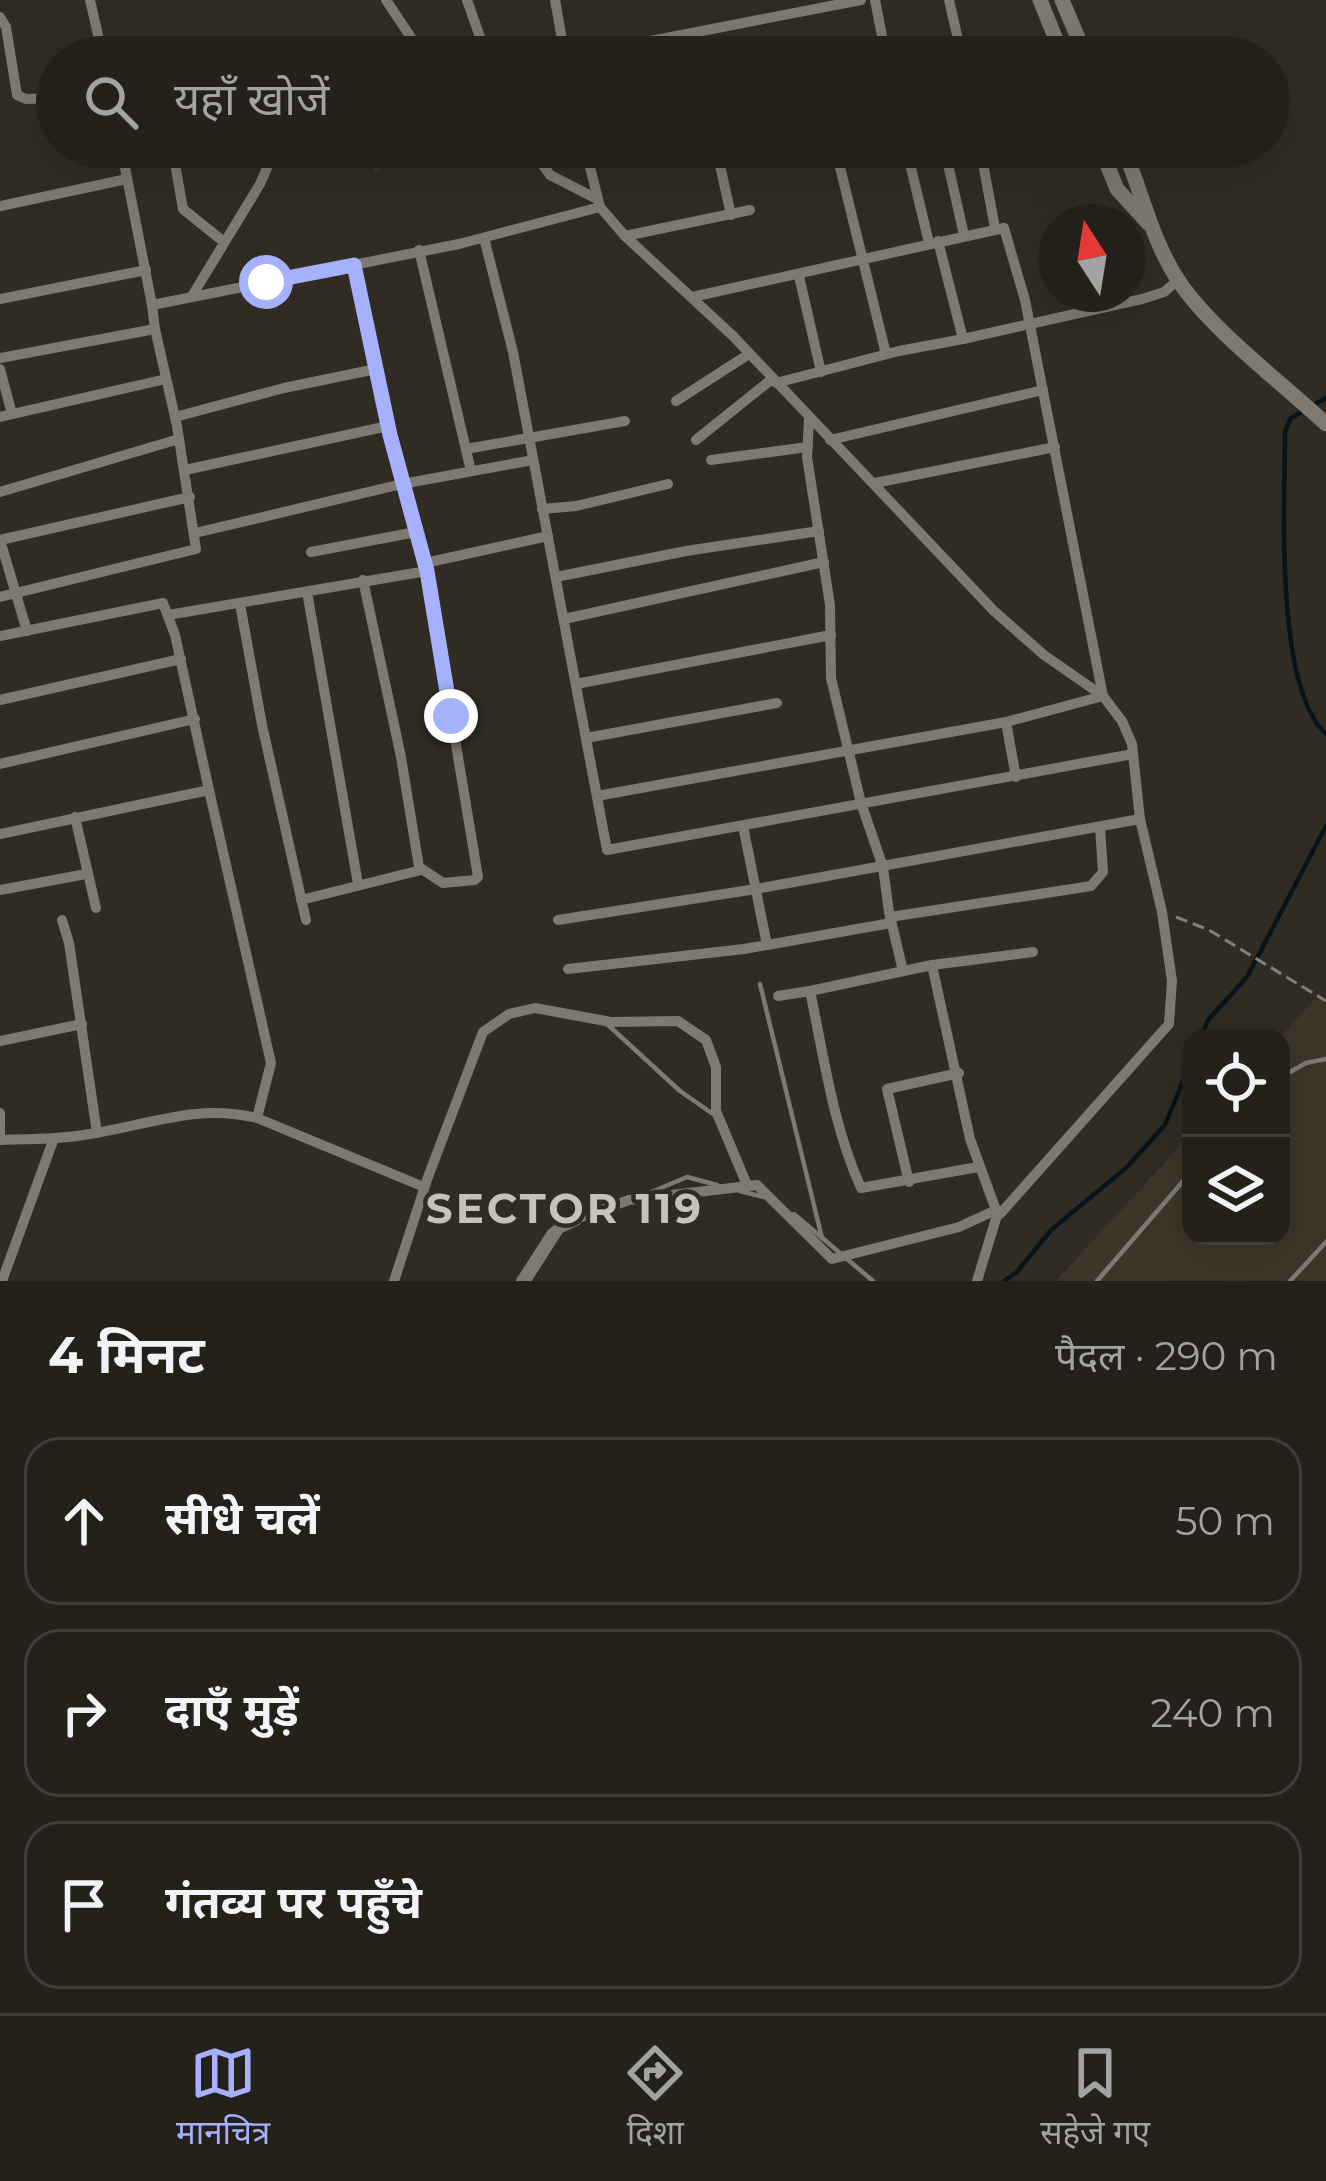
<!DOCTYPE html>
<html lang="hi">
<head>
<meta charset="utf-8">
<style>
  :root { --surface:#24211b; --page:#2c2924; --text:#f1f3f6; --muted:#a3a3a3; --line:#413e3a; --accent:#a5b1fc }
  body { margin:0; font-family:Montserrat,"Noto Sans Devanagari",sans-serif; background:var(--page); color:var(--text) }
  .controls { position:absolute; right:36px; bottom:36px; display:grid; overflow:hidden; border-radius:24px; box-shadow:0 12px 48px #0002 }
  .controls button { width:108px; height:108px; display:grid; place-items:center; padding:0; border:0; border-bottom:3px solid var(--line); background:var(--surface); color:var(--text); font:60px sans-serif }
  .compass { position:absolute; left:1038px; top:204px; width:108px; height:108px; border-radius:50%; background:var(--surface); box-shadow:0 12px 48px #0002; rotate:348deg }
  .stop { position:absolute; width:36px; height:36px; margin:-27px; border:9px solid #a5b1fc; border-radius:50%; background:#fff }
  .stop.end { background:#a5b1fc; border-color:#fff; box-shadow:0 3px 12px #0008 }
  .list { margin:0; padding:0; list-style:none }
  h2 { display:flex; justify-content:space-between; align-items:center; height:156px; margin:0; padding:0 48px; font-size:51px }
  h2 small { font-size:39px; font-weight:400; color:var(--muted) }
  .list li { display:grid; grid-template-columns:78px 1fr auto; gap:36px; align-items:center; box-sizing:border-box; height:168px; margin:0 24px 24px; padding:0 24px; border:3px solid var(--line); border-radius:36px }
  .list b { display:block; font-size:45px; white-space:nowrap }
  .list em { font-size:39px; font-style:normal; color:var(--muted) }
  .icon { flex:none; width:66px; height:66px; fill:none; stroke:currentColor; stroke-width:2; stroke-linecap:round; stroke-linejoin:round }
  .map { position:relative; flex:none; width:1326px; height:1281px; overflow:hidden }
  .search { position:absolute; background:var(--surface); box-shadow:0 12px 48px #0002; left:36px; right:36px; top:36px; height:132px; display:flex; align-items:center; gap:30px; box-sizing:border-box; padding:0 42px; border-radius:66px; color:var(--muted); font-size:45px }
  .sheet { height:732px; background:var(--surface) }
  nav { display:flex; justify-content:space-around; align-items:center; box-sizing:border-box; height:168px; border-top:3px solid var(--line); background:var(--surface); font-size:33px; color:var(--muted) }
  nav a { display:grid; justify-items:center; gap:6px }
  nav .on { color:var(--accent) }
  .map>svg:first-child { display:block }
  .built { fill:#3d3529 }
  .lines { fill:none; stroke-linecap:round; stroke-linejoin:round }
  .stream { stroke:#07141c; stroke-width:4.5 }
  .path { stroke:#827f78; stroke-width:3; stroke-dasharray:12 6; stroke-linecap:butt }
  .service { stroke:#7e7971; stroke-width:4.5 }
  .minor { stroke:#7e7971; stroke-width:10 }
  .secondary { stroke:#7e7971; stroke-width:15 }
  .wall { fill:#634b17 }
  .shaded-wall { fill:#493713 }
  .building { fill:#725c2d; stroke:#85724a; stroke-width:3 }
  .route { stroke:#a5b1fc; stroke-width:15 }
  .labels { text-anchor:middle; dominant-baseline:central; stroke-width:9; stroke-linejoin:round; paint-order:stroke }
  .district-label { font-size:42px; font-weight:bold; letter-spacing:3px; fill:#c7c1b8; stroke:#302c24 }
</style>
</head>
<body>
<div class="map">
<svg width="1326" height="1281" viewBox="0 0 1326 1281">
  <rect width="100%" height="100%" fill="#302c24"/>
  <polygon class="built" points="1326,999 1326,1281 1056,1281 1191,1134 1191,1236 1281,1236 1279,1038 1314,1000"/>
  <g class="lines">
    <g class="stream">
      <path d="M1326 398 1291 418 1285 432C1285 503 1274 686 1326 734"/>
      <polyline points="1201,1038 1208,1020 1247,977 1326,826"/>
      <polyline points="1004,1281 1017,1272 1051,1230 1126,1168 1165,1125 1191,1062"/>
    </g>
    <polyline class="path" points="1176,917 1209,930 1326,1001"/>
    <g class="service">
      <polyline points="760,984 822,1238"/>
      <polyline points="607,1024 680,1091 713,1114"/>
      <polyline points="1281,1077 1306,1063 1326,1059"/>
      <polyline points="740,1191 764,1197"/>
      <polyline points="649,1193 687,1177 717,1185"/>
      <polyline points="794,1214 873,1281"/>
      <polyline points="529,1281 561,1231 578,1223"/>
      <polyline points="1097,1281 1191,1172"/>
      <polyline points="1290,1281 1326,1242"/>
    </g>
    <g class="minor">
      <polyline points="90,0 103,57"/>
      <polyline points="386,0 424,57"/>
      <polyline points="467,0 487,57"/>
      <polyline points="555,0 565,57"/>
      <polyline points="875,0 886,57"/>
      <polyline points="949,0 962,57"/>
      <polyline points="0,17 6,27 17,95 26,99 57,98"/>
      <polyline points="568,57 861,0"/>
      <polyline points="121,147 152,305 459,244 600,207"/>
      <polyline points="172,147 183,209 224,242"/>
      <polyline points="530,147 550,175 597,199"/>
      <polyline points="585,147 600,207 625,236 733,336 994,611 1044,655 1103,696 1122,721 1132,744 1140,819 1162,912 1172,981 1169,1024 1000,1214"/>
      <polyline points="716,147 731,215"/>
      <polyline points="835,147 886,354"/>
      <polyline points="906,147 929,243"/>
      <polyline points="980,147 995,228"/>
      <polyline points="945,151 964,235"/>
      <polyline points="0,206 127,179"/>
      <polyline points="625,236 750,210"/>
      <polyline points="484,238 513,352 607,850 1133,754"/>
      <polyline points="938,241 963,339 1142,299 1164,292 1178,280"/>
      <polyline points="419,250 471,471"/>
      <polyline points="354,265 390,435 427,571 478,877 475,880 443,883 419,867 401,757 363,580"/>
      <polyline points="799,276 821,372"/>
      <polyline points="192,296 260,184 276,147"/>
      <polyline points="692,297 1004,228 1025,300 1103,696 1006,722 1016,777"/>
      <polyline points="0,299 146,270"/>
      <polyline points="0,358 155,329 152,305"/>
      <polyline points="0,369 12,414"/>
      <polyline points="776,383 899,351 963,339"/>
      <polyline points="676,401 749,354"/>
      <polyline points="0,417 166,379"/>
      <polyline points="175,417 284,388 376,369"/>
      <polyline points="809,419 807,457 830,605 831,678 861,803 883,867 889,912 903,971"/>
      <polyline points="696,440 772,379"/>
      <polyline points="830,440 1043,390"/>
      <polyline points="466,449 625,421"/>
      <polyline points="711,460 808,447"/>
      <polyline points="185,470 388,426"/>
      <polyline points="875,483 1055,447"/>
      <polyline points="0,492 179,439"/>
      <polyline points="542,509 576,506 668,484"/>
      <polyline points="195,533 402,484 533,460"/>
      <polyline points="0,540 190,497"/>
      <polyline points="0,540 27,631"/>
      <polyline points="311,552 416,532"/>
      <polyline points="425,563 548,536"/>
      <polyline points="556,577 686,551 819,531"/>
      <polyline points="307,592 358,884"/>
      <polyline points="0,597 196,549 177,426 155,329"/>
      <polyline points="240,604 262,725 306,920"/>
      <polyline points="168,615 427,571"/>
      <polyline points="564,619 824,562"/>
      <polyline points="0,636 163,603 175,635 209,790 0,834"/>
      <polyline points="576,684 831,635"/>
      <polyline points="0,700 181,659"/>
      <polyline points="586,738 777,703"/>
      <polyline points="0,764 195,719"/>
      <polyline points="209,790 271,1063 257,1118"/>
      <polyline points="597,796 1006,722"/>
      <polyline points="75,817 96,908"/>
      <polyline points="743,826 767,945"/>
      <polyline points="0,890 86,874"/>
      <polyline points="301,900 421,870"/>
      <polyline points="890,917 1091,886 1103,872 1100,827"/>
      <polyline points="62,920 69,943 97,1133"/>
      <polyline points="558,920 756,889 1140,819"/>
      <polyline points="932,965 1033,952"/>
      <polyline points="568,969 744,949 891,923"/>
      <polyline points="778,996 810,991"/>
      <polyline points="0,1041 82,1024"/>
      <path d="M0 1113V1140C32 1139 65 1139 96 1133 155 1123 197 1104 257 1118L424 1187"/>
      <polyline points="909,1182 887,1089 959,1073"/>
      <polyline points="2,1281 54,1138"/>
      <polyline points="394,1281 428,1177 483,1032 509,1014 535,1008 611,1022 678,1021 706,1040 716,1067 716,1111 747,1185"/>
      <path d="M521 1281 552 1233 567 1222 629 1200 757 1185 832 1259 959 1227 996 1210 970 1139 932 965 810 991C824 1057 833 1126 861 1188L978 1167"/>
      <polyline points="977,1281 998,1212"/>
    </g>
    <g class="secondary">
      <polyline points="1040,0 1063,57"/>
      <polyline points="1062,0 1086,57"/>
      <polyline points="1100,147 1117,189 1148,223"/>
      <path d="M1123 147C1142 192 1152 242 1180 283 1214 332 1281 382 1326 424"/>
    </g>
  </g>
  <polygon class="wall" points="362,147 411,147 376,171"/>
  <polygon class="shaded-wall" points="382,147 411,147 376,171 370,155"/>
  <polygon class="building" points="365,147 382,147 370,155"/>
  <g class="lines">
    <polyline class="route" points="266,282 354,265 390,435 427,571 451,716"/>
  </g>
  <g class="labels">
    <g class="district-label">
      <text x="565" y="1208">SECTOR 119</text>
    </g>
  </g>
</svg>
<div class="controls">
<button><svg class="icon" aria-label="locate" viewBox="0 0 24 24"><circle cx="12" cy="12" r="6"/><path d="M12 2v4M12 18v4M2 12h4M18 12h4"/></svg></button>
<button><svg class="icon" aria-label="layers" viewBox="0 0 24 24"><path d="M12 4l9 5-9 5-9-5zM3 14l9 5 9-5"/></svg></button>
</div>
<svg class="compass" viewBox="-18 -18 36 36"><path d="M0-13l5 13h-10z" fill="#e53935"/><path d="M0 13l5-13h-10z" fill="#a3a3a3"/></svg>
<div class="stop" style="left:266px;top:282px"></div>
<div class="stop end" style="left:451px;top:716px"></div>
<div class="search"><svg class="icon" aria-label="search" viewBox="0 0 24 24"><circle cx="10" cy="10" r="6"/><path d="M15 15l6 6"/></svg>यहाँ खोजें</div>
</div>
<section class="sheet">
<h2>4 मिनट<small>पैदल · 290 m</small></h2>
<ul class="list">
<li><svg class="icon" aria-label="ahead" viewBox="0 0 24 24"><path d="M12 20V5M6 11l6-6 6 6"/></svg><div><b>सीधे चलें</b></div><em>50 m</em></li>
<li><svg class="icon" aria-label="right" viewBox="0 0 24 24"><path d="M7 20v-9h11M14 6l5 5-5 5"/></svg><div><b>दाएँ मुड़ें</b></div><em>240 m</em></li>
<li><svg class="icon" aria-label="arrive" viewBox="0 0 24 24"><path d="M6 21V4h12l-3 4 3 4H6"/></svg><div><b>गंतव्य पर पहुँचे</b></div></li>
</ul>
</section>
<nav>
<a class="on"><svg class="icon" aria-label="map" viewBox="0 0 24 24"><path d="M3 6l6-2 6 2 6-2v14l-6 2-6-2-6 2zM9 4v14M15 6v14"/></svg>मानचित्र</a>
<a><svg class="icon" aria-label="directions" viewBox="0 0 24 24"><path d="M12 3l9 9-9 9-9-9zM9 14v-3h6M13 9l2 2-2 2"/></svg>दिशा</a>
<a><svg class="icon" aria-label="saved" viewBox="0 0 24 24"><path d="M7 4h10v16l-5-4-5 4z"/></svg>सहेजे गए</a>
</nav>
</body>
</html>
